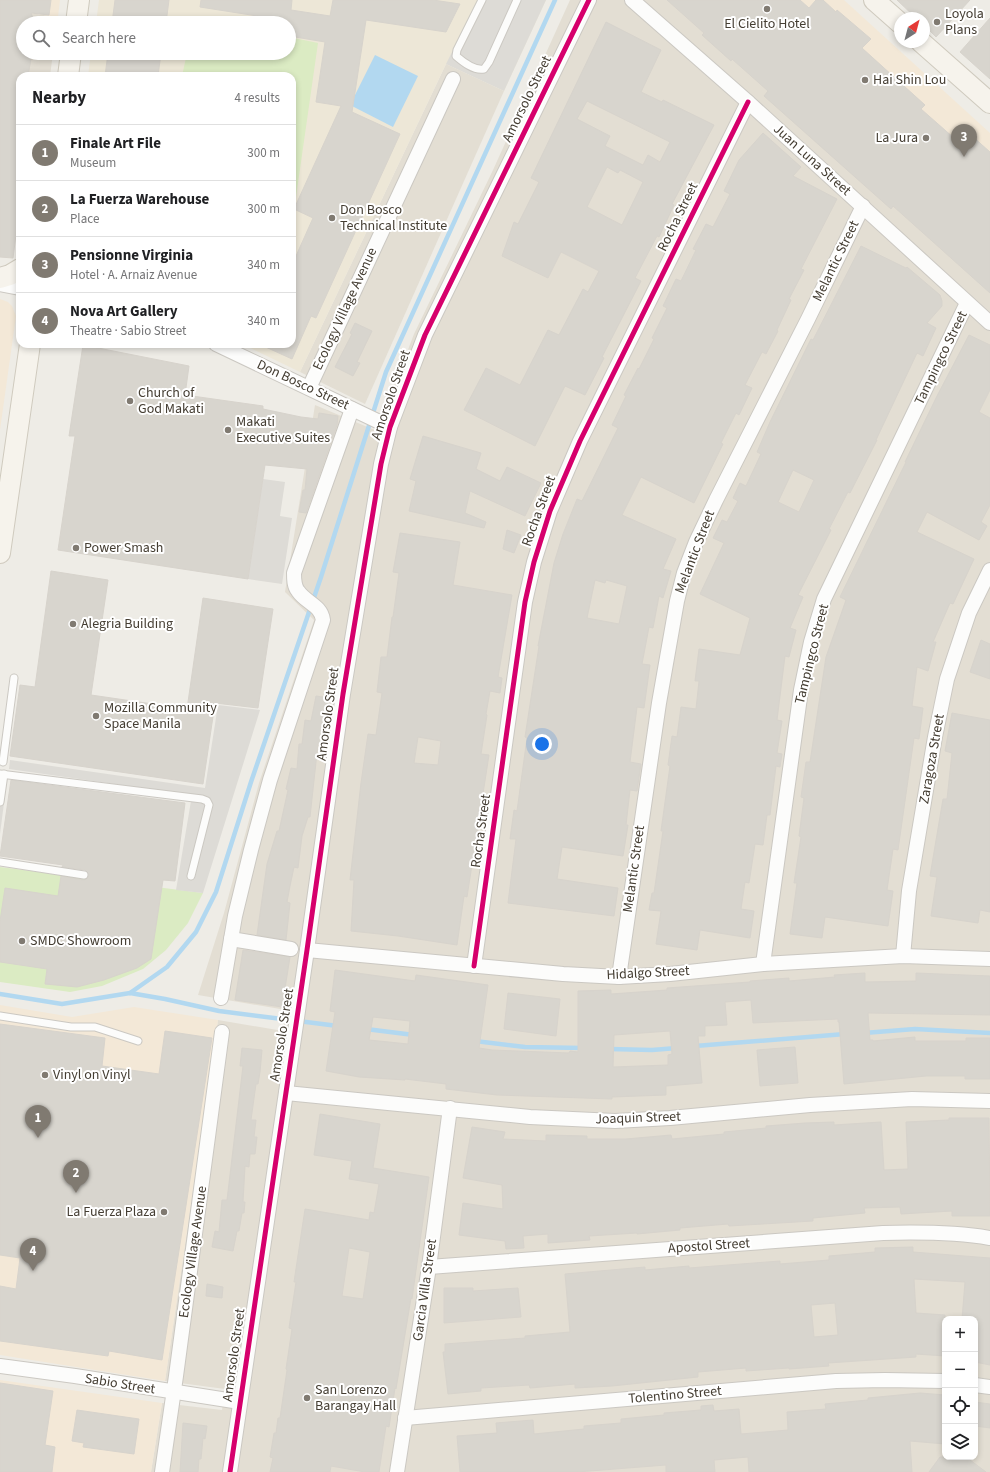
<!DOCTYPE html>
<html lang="en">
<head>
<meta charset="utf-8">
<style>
  :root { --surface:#fff; --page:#f2f2f2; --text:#202124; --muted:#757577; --line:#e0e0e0; --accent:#807a71 }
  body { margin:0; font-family:"Source Sans 3",sans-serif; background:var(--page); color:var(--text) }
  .controls { position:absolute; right:12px; bottom:12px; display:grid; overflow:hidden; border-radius:8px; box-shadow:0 2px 6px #0003 }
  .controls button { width:36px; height:36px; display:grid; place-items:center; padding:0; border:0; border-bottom:1px solid var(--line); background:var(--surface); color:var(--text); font:20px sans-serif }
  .compass { position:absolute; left:894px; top:12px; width:36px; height:36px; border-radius:50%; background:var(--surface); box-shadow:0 2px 6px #0003; rotate:36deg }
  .you { position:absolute; left:542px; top:744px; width:14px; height:14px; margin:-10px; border:3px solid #fff; border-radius:50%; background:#1a73e8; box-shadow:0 0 0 6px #1a73e833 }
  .badge { display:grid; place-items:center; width:26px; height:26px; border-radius:50%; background:var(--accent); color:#fff; font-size:13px; font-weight:700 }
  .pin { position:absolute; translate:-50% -33px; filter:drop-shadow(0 1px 2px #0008) }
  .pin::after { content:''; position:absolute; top:21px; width:14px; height:12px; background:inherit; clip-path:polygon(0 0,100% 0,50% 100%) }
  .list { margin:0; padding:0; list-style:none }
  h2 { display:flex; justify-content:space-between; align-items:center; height:52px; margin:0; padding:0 16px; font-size:17px }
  h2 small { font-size:13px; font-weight:400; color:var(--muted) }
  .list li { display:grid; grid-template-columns:26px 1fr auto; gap:12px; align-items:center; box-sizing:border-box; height:56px; padding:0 16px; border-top:1px solid var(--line) }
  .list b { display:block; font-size:15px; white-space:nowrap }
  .list p { margin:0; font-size:13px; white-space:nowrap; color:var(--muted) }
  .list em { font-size:13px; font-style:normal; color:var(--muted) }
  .icon { flex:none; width:22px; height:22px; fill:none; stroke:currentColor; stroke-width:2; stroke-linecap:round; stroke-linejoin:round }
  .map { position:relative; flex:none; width:990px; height:1472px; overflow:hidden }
  .search { position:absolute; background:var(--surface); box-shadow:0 2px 6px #0003; left:16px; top:16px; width:280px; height:44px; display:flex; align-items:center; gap:10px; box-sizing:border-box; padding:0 14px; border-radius:22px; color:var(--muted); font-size:15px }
  .panel { position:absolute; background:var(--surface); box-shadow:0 2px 6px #0003; left:16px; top:72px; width:280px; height:276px; border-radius:12px }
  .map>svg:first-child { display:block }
  .residential { fill:#e3ded3; fill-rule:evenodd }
  .commercial { fill:#f3e8d7 }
  .education { fill:#ede7d7 }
  .green { fill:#dbebc3 }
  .parking { fill:#dddbd6 }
  .water { fill:#b2d8f0 }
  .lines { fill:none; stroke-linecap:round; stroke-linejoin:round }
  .stream { stroke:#b2d8f0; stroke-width:4.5 }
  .building { fill:#d8d5ce; stroke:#d7d3cc; fill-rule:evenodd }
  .service-casing { stroke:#cbc8c2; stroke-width:9 }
  .minor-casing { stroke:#cbc8c2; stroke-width:16 }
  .tertiary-casing { stroke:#cbc8c2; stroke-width:20 }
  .secondary-casing { stroke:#cfcabe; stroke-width:22 }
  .service { stroke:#fcfcfb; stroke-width:7 }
  .minor { stroke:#fcfcfb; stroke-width:14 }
  .tertiary { stroke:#fcfcfb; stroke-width:18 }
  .secondary { stroke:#f6f3ec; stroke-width:20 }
  .cycleway-casing { stroke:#fff; stroke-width:8 }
  .cycleway { stroke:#d6006c; stroke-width:5 }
  .poi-dot { fill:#807a71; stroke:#fff; stroke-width:1.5 }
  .labels { text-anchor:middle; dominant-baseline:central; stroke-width:4; stroke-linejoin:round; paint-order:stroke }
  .poi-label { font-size:14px; fill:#443d32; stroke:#fff; text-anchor:start }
  .street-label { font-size:14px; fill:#443d32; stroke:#fff }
</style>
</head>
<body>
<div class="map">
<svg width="990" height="1472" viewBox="0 0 990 1472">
  <rect width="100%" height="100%" fill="#eeece6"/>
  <g class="residential">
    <path d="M570 0H738L990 229V1472H151L162 1403 222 1410 225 1389 165 1381 218 1020 283 1031 286 1010 198 995 224 913 259 783 314 620 285 592 315 405 377 431 414 334 493 170ZM945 1319H975V1457H945Z"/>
    <polygon points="0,9 58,17 57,23 23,23 23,53 53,53 50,76 20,76"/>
    <polygon points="446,64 504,91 365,404 300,372"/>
  </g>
  <g class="commercial">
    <polygon points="0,0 60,0 58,17 0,9"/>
    <polygon points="738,0 844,0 990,133 990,229"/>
    <polygon points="0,299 8,302 12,306 16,316 0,430"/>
    <polygon points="0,1005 72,1017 134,1007 218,1020 165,1381 0,1355"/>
    <polygon points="0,1380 162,1403 151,1472 0,1472"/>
  </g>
  <polygon class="education" points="99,0 546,0 504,91 446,64 300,372 242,344 292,344 292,76 88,76 91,53 289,53 289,23 96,23"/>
  <g class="green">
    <polygon points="289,37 318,43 292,225 292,76 182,76 187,53 289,53"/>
    <polygon points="0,867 203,893 188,923 166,950 143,969 102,986 70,992 0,982"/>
  </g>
  <g class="parking">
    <polygon points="478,0 546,0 504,91 446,64"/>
    <polygon points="263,479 285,482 280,516 292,518 282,584 248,579"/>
    <polygon points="218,705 260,710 203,893 176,890 192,795 9,769 10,760 205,788"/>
    <polygon points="0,772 8,772 0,834"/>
  </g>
  <polygon class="water" points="375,55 418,76 393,127 350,105"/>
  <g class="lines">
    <g class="stream">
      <polyline points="130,993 167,967 196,932 216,892 251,782 321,577 386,372 555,0"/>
      <polyline points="0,994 62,1004 130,993 165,999 219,1011 338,1026"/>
      <polyline points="366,1029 414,1035"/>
      <polyline points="864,1033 915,1029 990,1033"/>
      <polyline points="475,1041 525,1047 583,1048"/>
      <polyline points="695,1046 845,1034"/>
      <polyline points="609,1049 652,1050 677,1048"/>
    </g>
  </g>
  <g class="building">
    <polygon points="0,0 51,0 49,15 31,13 35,23 23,23 23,53 32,53 28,76 20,76 20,204 13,258 0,257"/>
    <polygon points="115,0 169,0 166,23 112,23"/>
    <polygon points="201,0 292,0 291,10 330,16 333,0 433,0 460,4 446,32 366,20 352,112 400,134 316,318 311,316 292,359 259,344 292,344 292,265 313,218 294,209 341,106 316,102 325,42 289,36 289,21 200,7"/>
    <polygon points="667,0 800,0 809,8 816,0 823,0 836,12 837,10 871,39 862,48 925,105 921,109 954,138 963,128 990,152 990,293 893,206 891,209 764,96 768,91 732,59 731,61 702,35 704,33"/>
    <polygon points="897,0 970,0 936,37 924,25 924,18 916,18"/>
    <polygon points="990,18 990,79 960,52"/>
    <path d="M606 22 661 50 641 92 662 102 663 100 714 125 672 204 674 205 659 237 657 236 635 278 641 281 602 357 604 358 585 395 565 386 535 446 464 410 486 368 520 385 548 330 559 335 583 289 588 292 599 271 561 252 548 278 502 256 514 222 518 224 539 182 531 178ZM587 101 670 142 660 162 648 155 643 165 605 146 610 136 577 119ZM607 167 618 173 620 170 643 182 622 225 587 207Z"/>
    <polygon points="108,53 161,53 158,76 105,76"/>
    <path d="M763 133 801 167 793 176 837 199 801 269 804 270 789 299 791 300 777 330 778 331 766 354 762 352 745 385 752 388 739 415 736 413 721 443 723 444 694 503 641 477 622 515 676 539 663 569 671 571 663 598 659 596 653 628 649 627 642 664 650 665 644 708 637 707 630 762 641 764 637 791 630 790 626 825H628L623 856 562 847 557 879 618 888 614 916 508 903 516 839H510L514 810 517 811 527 738 525 737 539 646H538L554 563 563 534 577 499 582 501 618 428 612 425 626 396 624 395 638 368 639 369 654 339 652 338 667 308 663 306 676 279 681 281 696 250 693 249 706 224 713 227 730 194 724 191 739 160ZM595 580 605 583 606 580 627 586 619 624 587 618Z"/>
    <path d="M861 246 906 268 907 267 940 295 942 301V306L927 323 936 328 923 356 917 353 876 440H877L850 493 848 492 829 529 831 530 798 595 803 597 790 628 796 630 789 657 785 656 777 720 782 721 777 753 782 754 780 767 776 766 770 815H767L763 845 755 844 749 883 745 882 741 909 754 911 750 938 700 930 697 950 656 944 661 911 649 910 652 893H654L663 831H661L670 766 668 765 672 736 677 737 681 707 696 709 699 681H695L699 649 740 655 750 618 700 594 724 543 713 538 722 520 727 522 738 501 733 498 740 483 746 486 761 454 757 452 770 422 811 339 813 340ZM793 470 814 480 799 512 778 502Z"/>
    <polygon points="355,323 372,331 357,362 360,363 353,376 335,367 352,334 350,333"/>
    <polygon points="969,335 990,345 990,390 979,412 990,418 990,505 981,522 987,526 979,540 927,512 917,532 974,559 953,604 950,603 933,642 936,642 928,671 917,667 912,706 923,708 919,739 914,738 898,850 893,849 887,890 893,891 888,926 825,917 822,938 790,934 797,883 794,883 801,837 799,836 804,798 801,797 806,762 810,762 826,657 846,600 840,597 906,462 905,462 937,396"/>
    <polygon points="83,345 189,366 185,395 263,406 263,409 301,417 318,419 319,413 338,416 337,425 306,513 299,512 303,490 305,490 307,469 265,465 248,579 58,550 75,436 69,436"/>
    <polygon points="423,436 481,453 476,469 500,481 507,467 541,483 525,516 470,491 465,513 486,522 484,528 409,511 416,481 410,479"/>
    <polygon points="507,530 521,535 514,553 503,549"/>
    <path d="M400 533 460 542 453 585 512 595 498 677 502 678 500 693 490 691 486 714 487 715 481 754 489 755 467 897 464 896 457 945 398 936 351 931 354 880H350L361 783 368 734 376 735 382 693 377 692 381 657H387L392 617H393L399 573 393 572ZM418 737 441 741 438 765 414 763Z"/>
    <polygon points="51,571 108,580 91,695 187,709 203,598 273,609 258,708 215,703 203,784 10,756 20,685 35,687"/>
    <polygon points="981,640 990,644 990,679 970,672"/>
    <polygon points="316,696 330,698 328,720 324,745 318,744 310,817 308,817 302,836 298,868 294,867 290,886 287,902 290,903 286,940 257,935 267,864 277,831 279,831 288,790 286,789 291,768 297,769 299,744 302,744 305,720 311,721"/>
    <polygon points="952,713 990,720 990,912 980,910 978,923 931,916 937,877 930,876 943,799 947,799 952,753 945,751"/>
    <polygon points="11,780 185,803 175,881 163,880 151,959 137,968 104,980 77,987 45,984 47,969 0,962 0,921 5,888 58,896 61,876 84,880 88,878 89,875 88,873 85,870 62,867 63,865 0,856"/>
    <polygon points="243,950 290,957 282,1007 235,1000"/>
    <path d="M335 970 415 981 416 975 488 985 479 1048 492 1050 569 1053 570 1051 578 1052V991L611 990V994L667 990V988L750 982V981L789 978V981L835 977 834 975 865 973V982L916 981V973L990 976V1015L868 1013 870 1040H873V1041L915 1037V1041H966V1038H990V1079H965V1076H926L844 1084 839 1022H838V1019L753 1023 751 1000 725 1002 727 1025 705 1026V1036H698L702 1083 666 1086V1095L612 1097V1099L497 1095 446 1089V1084L405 1079V1080L359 1077 326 1071 335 1012 330 1011ZM373 1017 410 1021 408 1044 369 1040ZM670 1031 672 1054 668 1055V1065L613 1067 614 1035Z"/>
    <polygon points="508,993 560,999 556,1036 504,1029"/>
    <polygon points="0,1024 105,1038 102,1066 159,1074 165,1031 212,1038 162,1360 109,1351 108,1356 0,1341 0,1286 16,1289 20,1258 0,1255"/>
    <polygon points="795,1047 798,1083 760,1086 757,1050"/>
    <polygon points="242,1048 262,1050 260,1072 258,1084 256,1084 251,1120 256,1120 254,1137 257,1137 255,1154 250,1154 249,1167 245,1166 243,1202 245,1202 244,1213 242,1213 239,1231 237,1231 233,1251 212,1247 215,1231 219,1232 222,1200 227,1200 243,1066 240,1066"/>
    <path d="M320 1114 380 1124 373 1168 429 1177 412 1299 411 1298 396 1389 395 1388 389 1427 386 1426 379 1472H365L331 1466 330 1472H270L273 1458 270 1457 274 1433H276L278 1418H280L287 1370 286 1369 292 1329 289 1328 296 1282H294L305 1209 369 1220 370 1212 374 1213 379 1184 349 1179 352 1161 314 1155ZM349 1248 370 1252 363 1299 342 1296Z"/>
    <polygon points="949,1118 989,1118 990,1216 952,1216 952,1211 901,1214 900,1207 864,1208 865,1213 813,1218 813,1221 729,1226 728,1224 680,1228 680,1230 637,1234 637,1233 589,1236 590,1240 548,1243 548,1234 523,1236 524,1248 506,1249 505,1241 459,1235 463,1203 503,1209 502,1185 463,1178 472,1127 505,1132 503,1139 546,1141 546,1135 587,1136 587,1139 626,1139 671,1135 672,1139 724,1134 724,1132 766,1128 766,1126 805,1123 834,1122 834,1125 881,1122 884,1170 908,1169 906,1122 949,1120"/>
    <path d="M913 1247V1252L990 1258V1365L975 1362V1319H962L965 1282 914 1279 916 1313 945 1315V1356L916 1354V1357L828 1363 829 1366 789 1369V1368L746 1371V1368L698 1372V1377L612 1386 575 1388V1384L530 1388 529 1385 481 1388V1391L448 1394 443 1352H445V1344L525 1338V1336L570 1332 565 1274 645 1267V1270L689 1266V1268L780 1261V1264L829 1260V1256L875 1252V1248ZM835 1303 838 1335 814 1337 811 1305Z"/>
    <polygon points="207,1284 223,1287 222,1298 206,1296"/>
    <polygon points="444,1288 473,1288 473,1291 518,1288 521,1317 444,1323"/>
    <polygon points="0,1383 53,1391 45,1445 55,1447 52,1472 0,1472"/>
    <polygon points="920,1393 945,1395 945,1444 910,1441 912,1472 749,1472 748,1457 714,1460 715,1472 666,1472 666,1465 577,1472 460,1472 457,1436 497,1433 496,1423 533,1420 534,1434 584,1429 584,1426 621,1423 621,1419 664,1415 664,1413 701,1410 701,1406 713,1405 714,1411 739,1409 741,1434 788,1430 787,1412 826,1409 825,1404 868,1400 868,1398"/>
    <polygon points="975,1402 990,1404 990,1428 975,1426"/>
    <polygon points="77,1410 139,1419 134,1454 83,1447 84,1443 72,1441"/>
    <polygon points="183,1423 207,1426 205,1439 203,1438 201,1459 199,1459 198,1472 180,1472"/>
    <polygon points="940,1457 966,1457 986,1472 929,1472"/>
  </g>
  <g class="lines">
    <g class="service-casing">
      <g id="service">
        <path d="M482 0 457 50 456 56C463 62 474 71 484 69L489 62 517 0"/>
        <polyline points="3,762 14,678"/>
        <polyline points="0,774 202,799 207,801 209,805 191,876"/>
        <polyline points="0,802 4,774"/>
        <polyline points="0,862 84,875"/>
        <polyline points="0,1016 71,1027 95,1027 138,1041"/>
      </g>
    </g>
    <g class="minor-casing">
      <g id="minor">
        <polyline points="632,0 748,102 990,323"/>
        <polyline points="216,344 390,427"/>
        <polyline points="309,388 453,79"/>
        <polyline points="231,939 291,949"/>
        <polyline points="307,950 563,974 619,977 670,974 763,964 903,956 990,959"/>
        <polyline points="903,956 909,891 935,737 947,679 969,613 990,570"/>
        <polyline points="763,964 801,690 811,642 824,599 967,303"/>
        <polyline points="474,966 525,602 534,562 550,511 580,441 748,102"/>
        <polyline points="619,977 659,703 677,601 684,573 696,542 716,500 808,319 863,206"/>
        <path d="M221 998 235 916 251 850 270 780 323 620C321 605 306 603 298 591 294 586 294 579 294 573L352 409"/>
        <polyline points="286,1093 530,1117 615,1121 670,1118 810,1105 912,1099 990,1101"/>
        <path d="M429 1267 883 1233C919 1232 955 1232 990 1238"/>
        <polyline points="0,1366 75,1376 240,1402"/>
        <polyline points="975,1385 990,1387"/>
        <polyline points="405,1418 836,1381 885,1380 945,1381"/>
        <polyline points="162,1472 176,1376 222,1032"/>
        <polyline points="230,1472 307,950 343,694 381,464 390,427 425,335 589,0"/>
        <polyline points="397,1472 429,1267 450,1108"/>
      </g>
    </g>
    <g class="tertiary-casing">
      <polyline id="tertiary" points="0,282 20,286"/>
    </g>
    <g class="secondary-casing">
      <g id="secondary">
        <polyline points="874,0 900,23"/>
        <polyline points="76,23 79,0"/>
        <polyline points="921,42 990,103"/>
        <polyline points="68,76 71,53"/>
        <polyline points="0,278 10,275 20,269"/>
        <polyline points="0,553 30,344"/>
      </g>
    </g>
    <use href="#service" class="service"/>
    <use href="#minor" class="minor"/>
    <use href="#tertiary" class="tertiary"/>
    <use href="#secondary" class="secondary"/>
    <g class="cycleway-casing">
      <g id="cycleway">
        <polyline points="474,966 525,602 534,562 550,511 580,441 748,102"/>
        <polyline points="230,1472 307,950 343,694 381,464 390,427 425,335 589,0"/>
      </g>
    </g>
    <use href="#cycleway" class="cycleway"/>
  </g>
  <g class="poi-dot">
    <circle cx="767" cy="9" r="4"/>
    <circle cx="937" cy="22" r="4"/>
    <circle cx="865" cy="80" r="4"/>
    <circle cx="926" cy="138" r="4"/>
    <circle cx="332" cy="218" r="4"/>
    <circle cx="130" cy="401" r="4"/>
    <circle cx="228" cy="430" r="4"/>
    <circle cx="76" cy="548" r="4"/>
    <circle cx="73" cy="624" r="4"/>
    <circle cx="96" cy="716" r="4"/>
    <circle cx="22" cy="941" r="4"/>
    <circle cx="45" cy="1075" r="4"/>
    <circle cx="164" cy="1212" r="4"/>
    <circle cx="307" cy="1398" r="4"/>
  </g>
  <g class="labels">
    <g class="poi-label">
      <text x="945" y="14">Loyola<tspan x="945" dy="16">Plans</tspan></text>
      <text x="767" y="24" text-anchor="middle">El Cielito Hotel</text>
      <text x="873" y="80">Hai Shin Lou</text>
      <text x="918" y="138" text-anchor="end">La Jura</text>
      <text x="340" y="210">Don Bosco<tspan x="340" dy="16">Technical Institute</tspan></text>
      <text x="138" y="393">Church of<tspan x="138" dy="16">God Makati</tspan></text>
      <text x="236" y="422">Makati<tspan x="236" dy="16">Executive Suites</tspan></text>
      <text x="84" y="548">Power Smash</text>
      <text x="81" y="624">Alegria Building</text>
      <text x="104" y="708">Mozilla Community<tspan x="104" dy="16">Space Manila</tspan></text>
      <text x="30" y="941">SMDC Showroom</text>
      <text x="53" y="1075">Vinyl on Vinyl</text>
      <text x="156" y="1212" text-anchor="end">La Fuerza Plaza</text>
      <text x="315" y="1390">San Lorenzo<tspan x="315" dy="16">Barangay Hall</tspan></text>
    </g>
    <g class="street-label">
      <text transform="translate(527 99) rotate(-64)">Amorsolo Street</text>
      <text transform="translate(812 160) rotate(42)">Juan Luna Street</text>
      <text transform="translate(678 217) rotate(-64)">Rocha Street</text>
      <text transform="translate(836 261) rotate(-64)">Melantic Street</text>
      <text transform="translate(345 309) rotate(-65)">Ecology Village Avenue</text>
      <text transform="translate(941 358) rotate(-64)">Tampingco Street</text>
      <text transform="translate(303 385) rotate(25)">Don Bosco Street</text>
      <text transform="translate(391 395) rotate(-71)">Amorsolo Street</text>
      <text transform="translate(539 511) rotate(-70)">Rocha Street</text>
      <text transform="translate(695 552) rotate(-69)">Melantic Street</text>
      <text transform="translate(812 654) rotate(-76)">Tampingco Street</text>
      <text transform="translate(328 714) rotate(-82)">Amorsolo Street</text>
      <text transform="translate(932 759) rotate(-80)">Zaragoza Street</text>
      <text transform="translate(481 831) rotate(-82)">Rocha Street</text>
      <text transform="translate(634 869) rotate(-82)">Melantic Street</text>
      <text transform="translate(648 973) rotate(-3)">Hidalgo Street</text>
      <text transform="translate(282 1035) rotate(-81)">Amorsolo Street</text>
      <text transform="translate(638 1118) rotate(-2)">Joaquin Street</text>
      <text transform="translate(709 1246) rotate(-4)">Apostol Street</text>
      <text transform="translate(193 1252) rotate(-82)">Ecology Village Avenue</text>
      <text transform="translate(425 1290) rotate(-82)">Garcia Villa Street</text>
      <text transform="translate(234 1355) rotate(-82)">Amorsolo Street</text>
      <text transform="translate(120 1384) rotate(9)">Sabio Street</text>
      <text transform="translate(675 1395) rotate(-5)">Tolentino Street</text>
    </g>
  </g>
</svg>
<div class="controls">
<button>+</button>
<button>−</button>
<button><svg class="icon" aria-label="locate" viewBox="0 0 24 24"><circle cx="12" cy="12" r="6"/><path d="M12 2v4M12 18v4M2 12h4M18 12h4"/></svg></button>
<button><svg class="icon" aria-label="layers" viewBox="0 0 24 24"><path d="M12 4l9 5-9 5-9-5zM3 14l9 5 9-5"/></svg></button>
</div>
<svg class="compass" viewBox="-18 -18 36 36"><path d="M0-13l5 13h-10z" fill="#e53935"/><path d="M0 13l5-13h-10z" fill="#757577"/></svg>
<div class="you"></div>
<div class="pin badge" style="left:38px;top:1138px">1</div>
<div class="pin badge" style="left:76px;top:1193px">2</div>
<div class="pin badge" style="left:964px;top:157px">3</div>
<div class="pin badge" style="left:33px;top:1271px">4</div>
<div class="search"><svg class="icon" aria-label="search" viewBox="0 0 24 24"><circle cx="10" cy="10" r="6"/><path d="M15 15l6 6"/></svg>Search here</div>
<section class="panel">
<h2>Nearby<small>4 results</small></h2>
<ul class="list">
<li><span class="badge">1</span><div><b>Finale Art File</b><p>Museum</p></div><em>300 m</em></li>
<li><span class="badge">2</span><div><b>La Fuerza Warehouse</b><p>Place</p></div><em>300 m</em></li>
<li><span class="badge">3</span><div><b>Pensionne Virginia</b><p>Hotel · A. Arnaiz Avenue</p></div><em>340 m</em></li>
<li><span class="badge">4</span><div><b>Nova Art Gallery</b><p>Theatre · Sabio Street</p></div><em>340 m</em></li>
</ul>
</section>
</div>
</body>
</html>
